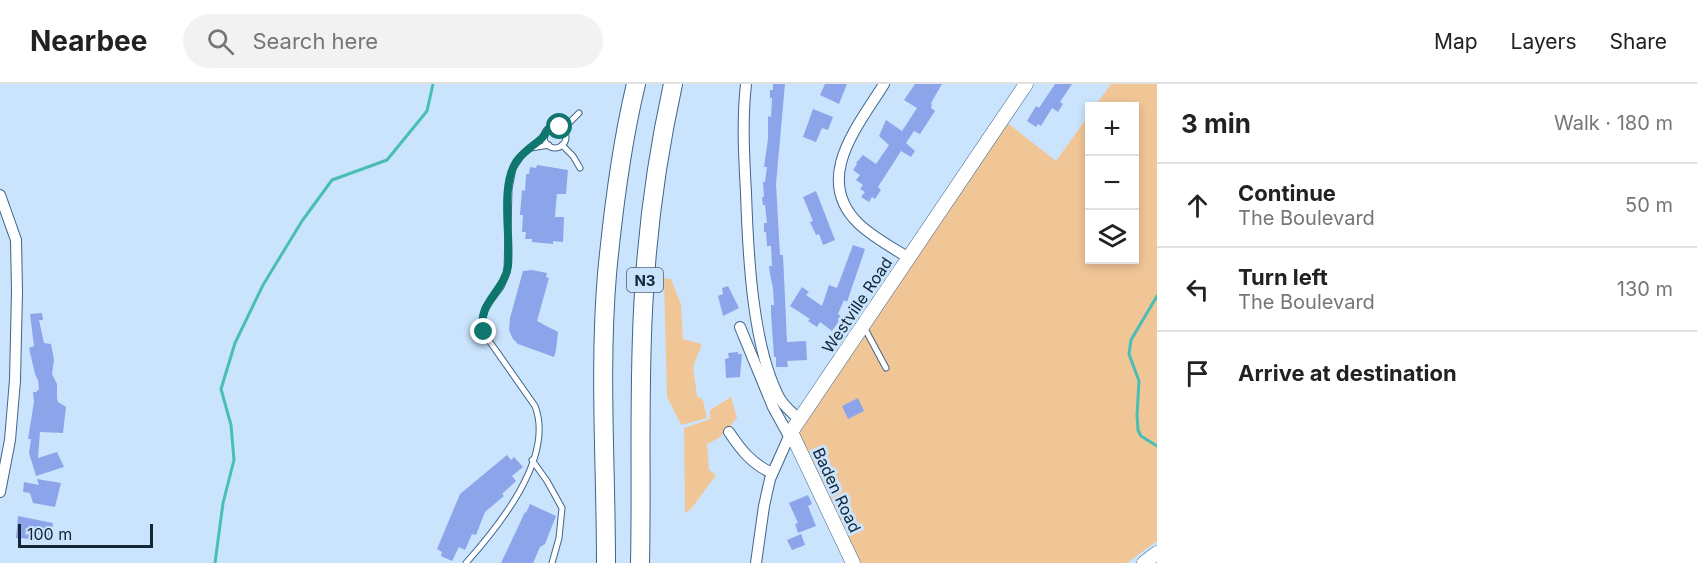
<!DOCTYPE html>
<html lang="en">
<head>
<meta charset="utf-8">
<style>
  :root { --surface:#fff; --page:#f2f2f2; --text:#222; --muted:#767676; --line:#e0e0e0 }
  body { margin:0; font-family:Inter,sans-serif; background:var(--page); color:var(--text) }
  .controls { position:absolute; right:18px; top:18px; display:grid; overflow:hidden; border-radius:0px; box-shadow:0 3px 9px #0003 }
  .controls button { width:54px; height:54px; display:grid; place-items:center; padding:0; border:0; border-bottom:2px solid var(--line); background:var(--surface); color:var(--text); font:30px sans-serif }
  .scale { position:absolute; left:18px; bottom:15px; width:135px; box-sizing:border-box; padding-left:6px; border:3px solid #142535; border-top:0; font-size:16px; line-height:21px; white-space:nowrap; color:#142535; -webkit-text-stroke:4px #cae4fe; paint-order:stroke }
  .stop { position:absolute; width:18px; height:18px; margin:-14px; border:4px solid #0f766e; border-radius:50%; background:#fff }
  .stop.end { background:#0f766e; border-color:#fff; box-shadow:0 2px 6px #0008 }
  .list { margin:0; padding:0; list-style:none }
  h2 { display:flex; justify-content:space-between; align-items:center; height:78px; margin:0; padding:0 24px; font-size:26px }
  h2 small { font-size:20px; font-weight:400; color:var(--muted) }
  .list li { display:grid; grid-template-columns:39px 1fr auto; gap:18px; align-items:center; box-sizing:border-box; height:84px; padding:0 24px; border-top:2px solid var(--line) }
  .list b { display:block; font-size:22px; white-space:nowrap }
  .list p { margin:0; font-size:20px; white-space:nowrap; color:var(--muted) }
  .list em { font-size:20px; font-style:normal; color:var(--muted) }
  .icon { flex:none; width:33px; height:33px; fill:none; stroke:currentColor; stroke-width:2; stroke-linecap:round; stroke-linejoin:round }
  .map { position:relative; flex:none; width:1157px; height:479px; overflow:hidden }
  header { display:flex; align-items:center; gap:36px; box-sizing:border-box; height:84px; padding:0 30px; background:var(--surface); border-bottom:2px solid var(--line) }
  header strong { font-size:28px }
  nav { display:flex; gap:33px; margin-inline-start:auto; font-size:21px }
  .search { width:420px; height:54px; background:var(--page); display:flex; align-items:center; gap:15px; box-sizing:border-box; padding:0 21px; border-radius:33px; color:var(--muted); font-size:22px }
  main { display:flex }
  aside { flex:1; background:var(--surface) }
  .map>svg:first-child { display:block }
  .green { fill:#f1c697 }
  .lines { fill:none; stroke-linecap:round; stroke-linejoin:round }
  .stream { stroke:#49beb6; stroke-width:3 }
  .building { fill:#8ca5ea }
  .lane-casing { stroke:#3e658a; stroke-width:7 }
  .street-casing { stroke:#3e658a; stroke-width:12 }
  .secondary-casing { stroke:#3e658a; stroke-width:15 }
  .highway-casing { stroke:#3e658a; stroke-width:20 }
  .lane { stroke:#fff; stroke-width:5 }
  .street { stroke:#fff; stroke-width:10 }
  .secondary { stroke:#fff; stroke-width:14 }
  .highway { stroke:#fff; stroke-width:18 }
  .route { stroke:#0f766e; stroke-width:8 }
  .labels { text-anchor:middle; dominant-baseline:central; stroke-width:6; stroke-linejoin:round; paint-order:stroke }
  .shield { fill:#cae4fe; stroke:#4b5e71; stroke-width:1.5 }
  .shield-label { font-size:15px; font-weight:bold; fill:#142535 }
  .street-label { font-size:16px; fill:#142535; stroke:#cae4fe }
</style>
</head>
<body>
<header>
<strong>Nearbee</strong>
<div class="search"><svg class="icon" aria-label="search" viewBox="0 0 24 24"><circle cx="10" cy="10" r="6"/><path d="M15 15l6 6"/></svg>Search here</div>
<nav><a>Map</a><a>Layers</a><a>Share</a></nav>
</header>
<main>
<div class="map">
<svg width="1157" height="479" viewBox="0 0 1157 479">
  <rect width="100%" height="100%" fill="#cae4fe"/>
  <g class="green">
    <polygon points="1111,0 1157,0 1157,457 1127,479 854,479 793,347 1005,37 1056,77 1089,31 1090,176 1134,176 1134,22 1095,22"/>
    <polygon points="664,194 671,195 681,220 683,255 702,260 693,283 697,312 703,316 707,334 681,341 667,313"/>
    <polygon points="731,313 737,334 719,354 707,360 709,386 716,391 691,425 685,429 684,344 710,335 710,326"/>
  </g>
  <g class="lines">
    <g class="stream">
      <polyline points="1157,212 1131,256 1129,270 1139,297 1137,331 1138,346 1141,352 1157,362"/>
      <polyline points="215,479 223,419 234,376 231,341 221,305 235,259 263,201 302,137 332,96 387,76 427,27 433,0"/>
    </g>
  </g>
  <g class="building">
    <polygon points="773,0 785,0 776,100 780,171 783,171 787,258 806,257 807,276 787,277 788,283 776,283 776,273 774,273 771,229 771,221 774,221 773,204 770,190 769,182 772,182 771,162 767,162 766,148 764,148 764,139 767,139 765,121 763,121 762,113 764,113 763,98 765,98 767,83 764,83 768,55 768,32 771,33 772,14 770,14 770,6 773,6"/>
    <polygon points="825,0 847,0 839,20 820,11"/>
    <polygon points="915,0 942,0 931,19 932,21 931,24 935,27 920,50 914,47 906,59 915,67 911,73 901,67 878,103 881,106 875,115 872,113 869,118 861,113 865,108 860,105 863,101 856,96 860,91 853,86 857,80 856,79 863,71 876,80 889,61 879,52 886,36 902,47 917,24 904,16"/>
    <polygon points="1055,0 1072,0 1060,18 1063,20 1058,28 1052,24 1041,42 1038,40 1036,43 1027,37 1036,22 1039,24"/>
    <polygon points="813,25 833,33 828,46 822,44 816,58 803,53"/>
    <polygon points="537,81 568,86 566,110 557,110 556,120 555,133 564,133 563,158 553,157 553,160 532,158 532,155 525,155 526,148 522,148 523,131 520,131 522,106 525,107 526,90 529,90 530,83 536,84"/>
    <polygon points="816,107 835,156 823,161 819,150 816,151 810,138 813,137 803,113"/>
    <polygon points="853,161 865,165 847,218 844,216 838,230 842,233 832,247 820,238 817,243 808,237 810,235 790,222 802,203 809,208 806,211 822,222 829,201 837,204"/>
    <polygon points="532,186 547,189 546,193 549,194 537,237 558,248 556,266 554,273 518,260 513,255 509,246 510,234 523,187"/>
    <polygon points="728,202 739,224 723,232 718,212 723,210 722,204"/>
    <polygon points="42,229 43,236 39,236 44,259 51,260 54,276 52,290 57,300 57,314 58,318 66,323 63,349 40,348 38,374 57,368 64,383 36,392 29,369 31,355 28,355 34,318 33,308 36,308 39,305 38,296 35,290 29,264 34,262 30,230"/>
    <polygon points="738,268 738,270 742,270 740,293 726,294 725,275 729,274 728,269"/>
    <polygon points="858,314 864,327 848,335 842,322"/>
    <polygon points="507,371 511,376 514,373 523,383 512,392 516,397 502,410 504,412 485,428 476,451 472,450 465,466 459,463 452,477 441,472 442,468 437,465 460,410"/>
    <polygon points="37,395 61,399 55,423 33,419 30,409 23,408 24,398 39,401"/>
    <polygon points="808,411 812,420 808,422 816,442 798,449 795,440 798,439 789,419"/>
    <polygon points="530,420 556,432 545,460 540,463 533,479 501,479 525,428 526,429"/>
    <polygon points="18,432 53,439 51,453 36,450 35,455 16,454"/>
    <polygon points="801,450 805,461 792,466 787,456"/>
  </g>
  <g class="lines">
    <g class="lane-casing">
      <g id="lane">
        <circle cx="555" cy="53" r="11"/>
        <polyline points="563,45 579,29"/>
        <polyline points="562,61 573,72 580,84"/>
        <polyline points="531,64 549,61"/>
        <polyline points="864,243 886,284"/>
        <polyline points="532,376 547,397 562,424 559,454 552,479"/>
        <path d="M466 479C498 443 555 374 535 322L490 258 482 241 485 224 501 203 507 188 509 105 513 84 522 71 545 52"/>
      </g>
    </g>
    <g class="street-casing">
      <g id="street">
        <path d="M746 0C742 36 744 73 746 109 748 169 752 263 780 315 785 323 792 329 799 335"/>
        <path d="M884 0C858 42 812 95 859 140 874 154 893 164 909 174"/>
        <polyline points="0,111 16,156 17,208 15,296 10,356 0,408"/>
        <polyline points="740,243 773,323 789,352"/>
        <path d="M729 348C741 366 752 380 772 389"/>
        <polyline points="756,479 764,422 770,395 791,348"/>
      </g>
    </g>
    <g class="secondary-casing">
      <g id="secondary">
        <polyline points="853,479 791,348 1026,0"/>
        <polyline points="1144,479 1157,469"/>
      </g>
    </g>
    <g class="highway-casing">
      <g id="highway">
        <path d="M606 479C606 383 599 286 607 190 613 127 621 62 636 0"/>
        <path d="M640 479C642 389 638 298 644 209 648 139 658 68 673 0"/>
      </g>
    </g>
    <use href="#lane" class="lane"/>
    <use href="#street" class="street"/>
    <use href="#secondary" class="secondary"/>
    <use href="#highway" class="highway"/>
  </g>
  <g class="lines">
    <path class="route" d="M484 248C475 221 505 207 508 182 511 152 500 104 516 78 522 69 532 62 540 56 548 49 547 40 560 43"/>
  </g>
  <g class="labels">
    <rect class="shield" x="627" y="184" width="36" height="24" rx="4.5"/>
    <g class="shield-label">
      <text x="645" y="196">N3</text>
    </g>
    <g class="street-label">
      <text transform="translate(857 221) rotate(-56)">Westville Road</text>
      <text transform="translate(837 406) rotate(65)">Baden Road</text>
    </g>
  </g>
</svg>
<div class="controls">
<button>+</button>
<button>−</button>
<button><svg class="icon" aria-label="layers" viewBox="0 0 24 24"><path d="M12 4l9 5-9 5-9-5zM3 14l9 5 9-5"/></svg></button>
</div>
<div class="scale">100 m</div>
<div class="stop" style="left:560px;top:43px"></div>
<div class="stop end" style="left:484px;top:248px"></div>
</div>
<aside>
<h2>3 min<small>Walk · 180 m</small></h2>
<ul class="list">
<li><svg class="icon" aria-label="ahead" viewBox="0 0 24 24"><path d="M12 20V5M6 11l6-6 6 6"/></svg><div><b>Continue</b><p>The Boulevard</p></div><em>50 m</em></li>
<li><svg class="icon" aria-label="left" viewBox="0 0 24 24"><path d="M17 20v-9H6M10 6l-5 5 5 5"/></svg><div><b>Turn left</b><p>The Boulevard</p></div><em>130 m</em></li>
<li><svg class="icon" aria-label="arrive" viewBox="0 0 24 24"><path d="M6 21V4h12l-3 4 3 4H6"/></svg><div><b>Arrive at destination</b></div></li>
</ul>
</aside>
</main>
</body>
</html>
